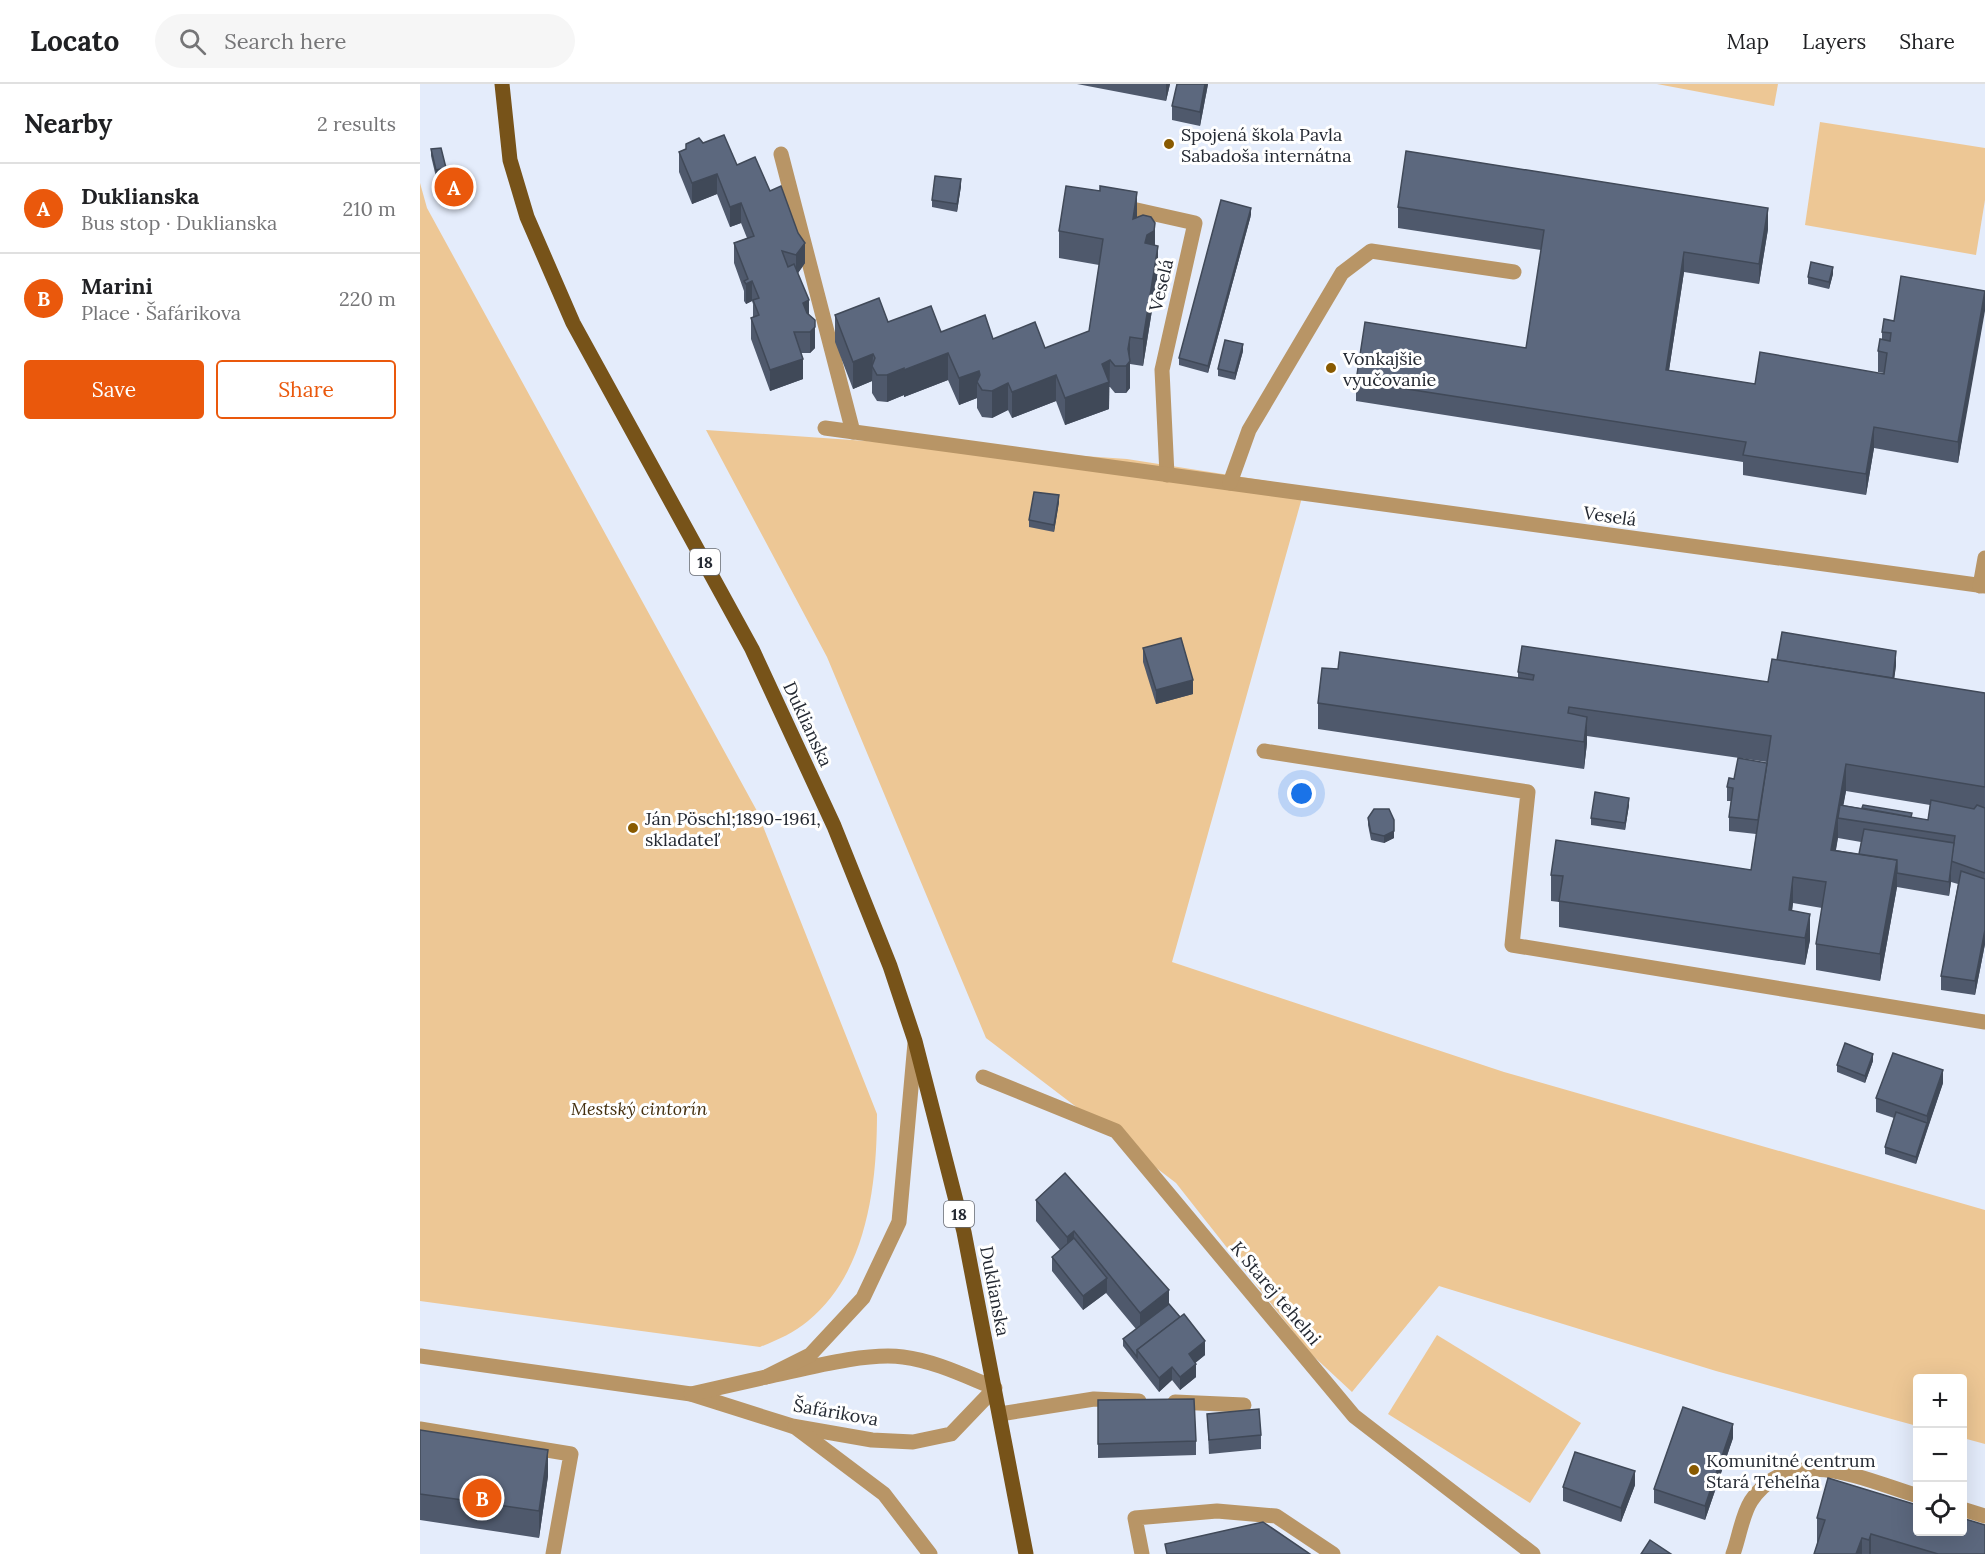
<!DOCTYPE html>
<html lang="en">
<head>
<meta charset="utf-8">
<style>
  :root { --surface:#fff; --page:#f6f6f6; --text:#202124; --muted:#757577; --line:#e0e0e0; --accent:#ea580c }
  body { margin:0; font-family:Lora,serif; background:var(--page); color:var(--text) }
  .controls { position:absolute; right:18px; bottom:18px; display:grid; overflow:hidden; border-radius:6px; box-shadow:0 6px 24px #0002 }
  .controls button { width:54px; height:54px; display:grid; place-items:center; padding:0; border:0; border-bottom:2px solid var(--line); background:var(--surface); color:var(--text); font:30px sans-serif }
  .you { position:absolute; left:882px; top:710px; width:21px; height:21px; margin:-15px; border:4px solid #fff; border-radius:50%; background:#1a73e8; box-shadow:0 0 0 9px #1a73e833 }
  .badge { display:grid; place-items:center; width:39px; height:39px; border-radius:50%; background:var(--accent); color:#fff; font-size:20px; font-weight:700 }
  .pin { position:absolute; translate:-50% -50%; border:3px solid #fff; box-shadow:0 2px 6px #0006 }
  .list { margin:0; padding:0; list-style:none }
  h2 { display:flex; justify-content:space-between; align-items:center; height:78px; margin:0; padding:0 24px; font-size:26px }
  h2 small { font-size:20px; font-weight:400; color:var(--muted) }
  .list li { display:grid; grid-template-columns:39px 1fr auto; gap:18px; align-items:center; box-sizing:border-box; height:90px; padding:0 24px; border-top:2px solid var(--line) }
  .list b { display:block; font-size:22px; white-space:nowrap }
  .list p { margin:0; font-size:20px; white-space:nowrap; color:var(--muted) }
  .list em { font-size:20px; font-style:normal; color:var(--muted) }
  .actions { display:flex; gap:12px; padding:18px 24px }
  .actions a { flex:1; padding:14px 0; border:2px solid var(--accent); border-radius:6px; text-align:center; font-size:21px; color:var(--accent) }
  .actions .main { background:var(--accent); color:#fff }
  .icon { flex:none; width:33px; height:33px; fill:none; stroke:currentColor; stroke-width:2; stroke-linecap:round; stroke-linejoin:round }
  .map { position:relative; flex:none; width:1565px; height:1470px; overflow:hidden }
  header { display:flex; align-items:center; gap:36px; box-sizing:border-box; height:84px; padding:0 30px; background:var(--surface); border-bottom:2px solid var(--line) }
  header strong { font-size:28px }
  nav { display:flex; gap:33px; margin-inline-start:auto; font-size:21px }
  .search { width:420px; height:54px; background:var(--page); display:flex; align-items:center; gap:15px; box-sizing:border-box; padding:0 21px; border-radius:33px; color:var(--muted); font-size:22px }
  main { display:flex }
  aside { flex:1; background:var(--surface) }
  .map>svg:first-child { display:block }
  .green { fill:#edc795 }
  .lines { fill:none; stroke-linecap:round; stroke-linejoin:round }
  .minor { stroke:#b89566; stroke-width:15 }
  .major { stroke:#775319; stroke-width:15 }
  .wall { fill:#4f596c; fill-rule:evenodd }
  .shaded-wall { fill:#404958 }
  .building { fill:#5c687e; stroke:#404958; stroke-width:1.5 }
  .poi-dot { fill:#895a00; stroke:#fff; stroke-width:2 }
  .labels { text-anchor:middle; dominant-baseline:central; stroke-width:6; stroke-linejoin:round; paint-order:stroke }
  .shield { fill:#fff; stroke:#666970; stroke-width:1.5 }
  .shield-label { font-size:16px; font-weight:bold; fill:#242932 }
  .poi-label { font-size:18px; fill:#242932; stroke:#fff; text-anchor:start }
  .street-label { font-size:18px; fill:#242932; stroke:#fff }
  .park-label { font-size:18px; font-style:italic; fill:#453010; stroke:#fff }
</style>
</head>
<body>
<header>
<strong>Locato</strong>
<div class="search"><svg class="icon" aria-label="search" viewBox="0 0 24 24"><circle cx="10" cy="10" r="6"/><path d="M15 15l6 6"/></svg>Search here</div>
<nav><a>Map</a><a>Layers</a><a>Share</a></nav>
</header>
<main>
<aside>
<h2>Nearby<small>2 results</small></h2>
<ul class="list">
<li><span class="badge">A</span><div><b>Duklianska</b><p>Bus stop · Duklianska</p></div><em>210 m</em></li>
<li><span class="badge">B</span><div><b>Marini</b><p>Place · Šafárikova</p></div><em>220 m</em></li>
</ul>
<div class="actions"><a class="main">Save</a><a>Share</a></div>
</aside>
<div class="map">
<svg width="1565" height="1470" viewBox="0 0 1565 1470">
  <rect width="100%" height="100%" fill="#e4ecfb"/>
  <g class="green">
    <polygon points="1237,0 1358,0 1354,22"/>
    <polygon points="1400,38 1565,64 1565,116 1556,171 1385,141"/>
    <path d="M0 99 7 124 337 727 457 1030C457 1101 447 1189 388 1237 374 1249 357 1256 340 1263L0 1217Z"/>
    <polygon points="286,346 707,375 885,403 752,878 1084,988 1565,1126 1565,1360 1543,1354 1542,1294 1498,1294 1497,1342 1296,1287 1019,1202 932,1308 890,1269 756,1099 566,954 407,573"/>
    <polygon points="1017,1251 1161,1339 1110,1419 968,1330"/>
  </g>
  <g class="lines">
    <g class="minor">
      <polyline points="361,70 433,348"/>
      <polyline points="699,122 775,139 742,286 747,391"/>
      <polyline points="405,344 1565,502"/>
      <polyline points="810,399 829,346 922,189 951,167 1094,188"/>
      <polyline points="1560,502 1565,474"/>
      <polyline points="844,667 1108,708 1092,861 1565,938"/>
      <polyline points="563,993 696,1047 934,1332 1113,1470"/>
      <path d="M0 1272 271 1310 372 1342 452 1356 493 1358 531 1350 575 1304C545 1292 515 1277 483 1273 445 1268 384 1285 346 1293"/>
      <polyline points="271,1310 346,1293 390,1271 443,1214 479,1138 495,959"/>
      <polyline points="755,1318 824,1321"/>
      <polyline points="580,1330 674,1315 719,1317"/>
      <polyline points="375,1343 464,1410 510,1470"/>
      <polyline points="0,1345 151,1370 133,1470"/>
      <polyline points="1542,1425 1565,1432"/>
      <polyline points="722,1470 715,1434 797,1427 856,1432 913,1470"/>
      <path d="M1313 1470C1319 1454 1322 1431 1331 1417 1370 1358 1445 1396 1498 1412"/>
    </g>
    <polyline class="major" points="82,0 90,76 107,133 153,239 332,565 414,742 470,882 495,957 544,1148 606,1470"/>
  </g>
  <g class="wall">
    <polygon points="657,0 750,0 746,17"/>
    <polygon points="757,0 788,0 780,42 752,36 752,22"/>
    <polygon points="283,59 317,81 350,107 385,179 378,189 389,230 395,264 390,269 381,269 383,295 350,307 331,255 331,234 333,233 333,220 332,217 326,220 324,217 324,207 314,179 314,159 327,154 321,139 310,143 297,110 272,120 259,88 259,68"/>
    <polygon points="11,65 26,91 16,93 11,72"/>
    <polygon points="541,102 537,128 512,123 512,116"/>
    <polygon points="978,123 1348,145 1339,200 1264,188 1249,286 1335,300 1464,290 1464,289 1458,288 1458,267 1462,255 1462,248 1474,237 1565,207 1538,379 1454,364 1446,411 1323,391 1323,378 936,317 936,297 1106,264 1121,166 978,144"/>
    <polygon points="831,131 788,289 759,281 759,274"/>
    <polygon points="717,133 735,161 738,189 723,282 710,280 710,304 706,309 695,309 690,303 689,303 689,325 645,341 636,317 592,334 588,326 572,334 562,333 557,324 557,314 539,321 528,296 484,313 484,311 467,318 457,317 452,309 452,297 433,305 415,258 415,231 468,238 625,264 669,247 679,181 639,174 639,147"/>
    <polygon points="1413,190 1409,205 1388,200 1388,193"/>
    <polygon points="823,267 815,296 798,292 798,285"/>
    <polygon points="639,418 634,448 609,443 609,436"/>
    <polygon points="723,564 773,610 736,620 723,578"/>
    <path d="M1357 576 1476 581 1474 595 1565 609V860L1555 911 1521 906V892L1538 800 1531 798 1529 812 1477 803 1460 897 1396 886V860L1402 824 1373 819 1372 826 1390 856 1385 881 1139 843V818L1131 817V791L1331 786 1336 750 1309 747V733L1311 717H1307V703L1314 695 1347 679V678L1167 652V659L1164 685 898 645V619L918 585 1098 594V588L1348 598ZM1426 707 1510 721 1508 736 1423 721ZM1418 754 1441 758 1439 770 1416 766Z"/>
    <polygon points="1209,721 1205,746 1171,741 1171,734"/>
    <polygon points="948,734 974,754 964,759 951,756 948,741"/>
    <polygon points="1453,977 1445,999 1417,988 1417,981"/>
    <polygon points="1523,999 1496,1080 1465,1070 1465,1063 1474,1034 1456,1028 1456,1014"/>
    <polygon points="616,1116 749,1220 785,1271 775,1279 776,1293 760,1306 752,1296 739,1308 703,1262 703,1255 716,1245 686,1209 663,1226 632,1187 632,1173 640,1166 616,1137"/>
    <polygon points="678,1316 776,1357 776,1371 678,1374"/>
    <polygon points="787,1330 841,1351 841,1365 789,1370"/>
    <polygon points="0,1346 128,1392 119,1454 0,1436"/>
    <polygon points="1313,1354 1285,1436 1234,1419 1234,1405"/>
    <polygon points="1215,1401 1201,1438 1143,1417 1143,1403"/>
    <polygon points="1397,1434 1565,1470 1394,1470 1397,1460"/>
  </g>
  <g class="shaded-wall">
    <polygon points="746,0 750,0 746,17"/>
    <polygon points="785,0 788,0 780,42 780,28"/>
    <polygon points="26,84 26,91 16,93 16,86"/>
    <polygon points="297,90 297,110 272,120 272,99"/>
    <polygon points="541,95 541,102 537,128 537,120"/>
    <polygon points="717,108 717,135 713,135"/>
    <polygon points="321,119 321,139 310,143 310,123"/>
    <polygon points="831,124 831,131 788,289 788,282"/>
    <polygon points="1348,124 1348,145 1339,200 1339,180"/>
    <polygon points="735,139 735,166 725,159 727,151"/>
    <polygon points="385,159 385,179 376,192 376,171"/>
    <polygon points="738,162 738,189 723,282 723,255"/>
    <polygon points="1264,168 1264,188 1246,306 1246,286"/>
    <polygon points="1413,183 1413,190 1409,205 1409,198"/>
    <polygon points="332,197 332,217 326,220 326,200"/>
    <polygon points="1565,207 1565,227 1538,379 1538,358"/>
    <polygon points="389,216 389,237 383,219"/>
    <polygon points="395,243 395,264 390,269 390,248"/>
    <polygon points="710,253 710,304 706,309 706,282"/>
    <polygon points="823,260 823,267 815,296 815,289"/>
    <polygon points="528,269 528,296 484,313 484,286"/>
    <polygon points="453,270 452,297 433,305 433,278"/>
    <polygon points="383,275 383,295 350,307 350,286"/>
    <polygon points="690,276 689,325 645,341 645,314 682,280"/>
    <polygon points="484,284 484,311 467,318 467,291"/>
    <polygon points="559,287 559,302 557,298 557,314 539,321 539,294"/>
    <polygon points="636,291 636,317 592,334 592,308"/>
    <polygon points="588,299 588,326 572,334 572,307"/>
    <polygon points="1454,343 1454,364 1446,411 1446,390"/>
    <polygon points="639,411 639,418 634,448 634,441"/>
    <polygon points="1476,567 1476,581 1471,620 1471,607"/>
    <polygon points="773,596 773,610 736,620 736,606"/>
    <polygon points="1167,633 1167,659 1164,685 1164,658"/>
    <polygon points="1426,680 1426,707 1421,735 1418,734 1418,753 1411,792 1411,766"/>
    <polygon points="1209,714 1209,721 1205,746 1205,739"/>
    <polygon points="974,736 974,754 964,759 964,752"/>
    <polygon points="1477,776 1477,803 1460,897 1460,870"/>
    <polygon points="1531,785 1531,798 1529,812 1529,798"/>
    <polygon points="1373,793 1373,819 1369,852 1369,826"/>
    <polygon points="1390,830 1390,856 1385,881 1385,854"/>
    <polygon points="1565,846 1565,860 1555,911 1555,897"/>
    <polygon points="1453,970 1453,977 1445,999 1445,992"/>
    <polygon points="1523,986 1523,999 1507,1046 1507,1032"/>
    <polygon points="1507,1039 1507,1046 1496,1080 1496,1073"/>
    <polygon points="654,1147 654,1168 647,1174 647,1153"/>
    <polygon points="687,1194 687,1208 663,1226 663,1212"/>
    <polygon points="749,1206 749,1227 720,1250 720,1229"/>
    <polygon points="785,1257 785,1271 769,1284 769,1270"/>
    <polygon points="776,1280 776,1293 760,1306 760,1293"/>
    <polygon points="752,1283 752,1296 739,1308 739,1294"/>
    <polygon points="1313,1340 1313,1354 1285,1436 1285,1422"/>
    <polygon points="128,1366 128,1392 119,1454 119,1427"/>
    <polygon points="1215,1387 1215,1401 1201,1438 1201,1424"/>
    <polygon points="1451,1450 1451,1470 1449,1470 1449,1456"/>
    <polygon points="1442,1454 1442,1470 1436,1470"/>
  </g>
  <g class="building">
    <polygon points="757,0 785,0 780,28 752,22"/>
    <polygon points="304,51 317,81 335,73 350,107 361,102 378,149 385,159 376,171 362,167 368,183 374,180 389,216 383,219 387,229 395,236 395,243 390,248 374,248 383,275 350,286 331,234 339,231 333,216 339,214 332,197 326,200 324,197 328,195 314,159 334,152 321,119 310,123 297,90 272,99 259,68 266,65 266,60 279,54 283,59"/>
    <polygon points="21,64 26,84 16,86 11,65"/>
    <polygon points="986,67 1348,124 1339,180 1264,168 1246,286 1335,300 1340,268 1464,290 1467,269 1458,267 1460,255 1470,257 1471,249 1462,248 1464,235 1474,237 1481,192 1565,207 1538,358 1454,343 1446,390 1323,371 1326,358 936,297 945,238 1106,264 1124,146 978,123"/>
    <polygon points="515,92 541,95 537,120 512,116"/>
    <polygon points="646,102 680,107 680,102 717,108 713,135 723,131 731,133 735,139 734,147 727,151 725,159 738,162 723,255 710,253 708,265 710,277 706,282 695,282 690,276 682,280 689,298 645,314 636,291 592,308 588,299 572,307 562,306 557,298 560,291 559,287 539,294 528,269 484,286 484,284 467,291 457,291 452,282 455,274 453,270 433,278 415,231 459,214 468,238 511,222 521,248 565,231 573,255 615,238 625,264 669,247 683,155 639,147"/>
    <polygon points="801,116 831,124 788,282 759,274"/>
    <polygon points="1391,178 1413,183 1409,198 1388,193"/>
    <polygon points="805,256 823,260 815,289 798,285"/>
    <polygon points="614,408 639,411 634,441 609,436"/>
    <polygon points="1362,548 1476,567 1473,594 1357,576"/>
    <polygon points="761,554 773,596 736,606 723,564"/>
    <polygon points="1102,562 1348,598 1352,575 1565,609 1565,703 1426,680 1411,766 1477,776 1460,870 1396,860 1406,798 1373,793 1369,826 1390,830 1385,854 1139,817 1143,792 1131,791 1136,756 1331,786 1351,652 1149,623 1148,629 1167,633 1164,658 898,619 902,584 918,585 920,568 1113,596 1114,591 1098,588"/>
    <polygon points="1318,674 1347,679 1338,736 1309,733 1313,704 1307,703 1309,694 1314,695"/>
    <polygon points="1175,708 1209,714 1205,739 1171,734"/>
    <polygon points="1511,716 1554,725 1557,721 1565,724 1565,789 1531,777 1535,752 1418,734 1420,721 1508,736"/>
    <polygon points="1443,721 1492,729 1491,733 1442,724"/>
    <polygon points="954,725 969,725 974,736 974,747 964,752 951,749 948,734"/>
    <polygon points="1444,745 1534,759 1529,798 1477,789 1477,776 1439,770"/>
    <polygon points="1541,787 1565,795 1565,846 1555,897 1521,892"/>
    <polygon points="1425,959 1453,970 1445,992 1417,981"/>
    <polygon points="1473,969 1523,986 1507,1032 1456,1014"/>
    <polygon points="1476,1028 1507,1039 1496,1073 1465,1063"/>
    <polygon points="645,1089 749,1206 720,1229 654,1147 647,1153 616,1116"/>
    <polygon points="654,1154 687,1194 663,1212 632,1173"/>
    <polygon points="749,1220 760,1233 717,1266 717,1273 703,1255"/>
    <polygon points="764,1230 785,1257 769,1270 776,1280 760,1293 752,1283 739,1294 717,1266"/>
    <polygon points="774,1315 776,1357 678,1360 678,1316"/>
    <polygon points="1263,1323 1313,1340 1285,1422 1234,1405"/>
    <polygon points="839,1325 841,1351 789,1356 787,1330"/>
    <polygon points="0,1346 128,1366 119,1427 0,1410"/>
    <polygon points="1155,1368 1215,1387 1201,1424 1143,1403"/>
    <polygon points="1408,1394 1497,1421 1497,1448 1542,1448 1542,1434 1565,1441 1565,1470 1518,1470 1451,1450 1449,1456 1442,1454 1436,1470 1394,1470 1405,1436 1397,1434"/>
    <polygon points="843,1438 890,1470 747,1470 745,1460"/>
    <polygon points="1230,1456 1251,1470 1221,1470"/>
  </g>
  <g class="poi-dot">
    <circle cx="749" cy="60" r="6"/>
    <circle cx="911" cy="284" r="6"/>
    <circle cx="213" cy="744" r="6"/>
    <circle cx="1274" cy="1386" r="6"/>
  </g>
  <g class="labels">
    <g class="shield">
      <rect x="270" y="465" width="30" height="26" rx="4.5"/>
      <rect x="524" y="1117" width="30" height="26" rx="4.5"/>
    </g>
    <g class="shield-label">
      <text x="285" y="478">18</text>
      <text x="539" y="1130">18</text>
    </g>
    <g class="poi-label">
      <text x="761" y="50">Spojená škola Pavla<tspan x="761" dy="21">Sabadoša internátna</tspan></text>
      <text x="923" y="274">Vonkajšie<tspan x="923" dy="21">vyučovanie</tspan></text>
      <text x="225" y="734">Ján Pöschl;1890-1961,<tspan x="225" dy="21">skladateľ</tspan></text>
      <text x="1286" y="1376">Komunitné centrum<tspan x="1286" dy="21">Stará Tehelňa</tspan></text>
    </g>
    <g class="street-label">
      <text transform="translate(741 201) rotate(-77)">Veselá</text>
      <text transform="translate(1190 432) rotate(8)">Veselá</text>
      <text transform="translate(388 640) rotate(65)">Duklianska</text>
      <text transform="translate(575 1207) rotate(79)">Duklianska</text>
      <text transform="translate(856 1209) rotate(50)">K Starej tehelni</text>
      <text transform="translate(416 1328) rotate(10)">Šafárikova</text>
    </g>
    <g class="park-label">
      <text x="219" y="1024">Mestský cintorín</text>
    </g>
  </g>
</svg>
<div class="controls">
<button>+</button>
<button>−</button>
<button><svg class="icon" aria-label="locate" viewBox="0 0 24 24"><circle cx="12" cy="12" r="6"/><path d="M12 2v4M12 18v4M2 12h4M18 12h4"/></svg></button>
</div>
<div class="you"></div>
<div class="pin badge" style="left:34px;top:103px">A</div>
<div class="pin badge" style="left:62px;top:1414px">B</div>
</div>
</main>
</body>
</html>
